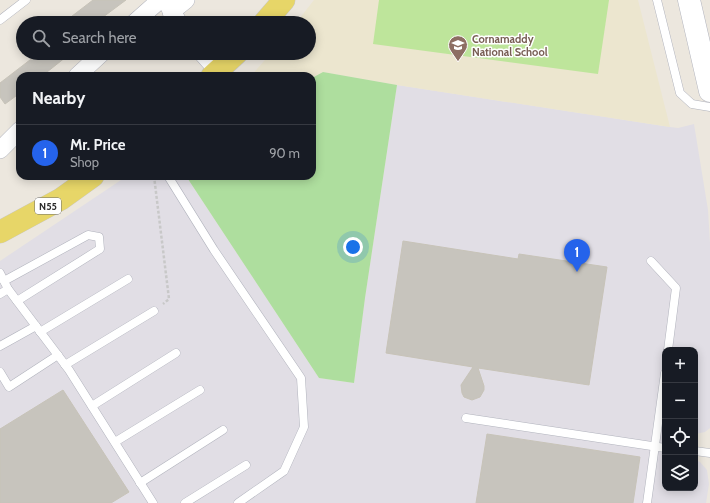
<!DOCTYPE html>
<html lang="en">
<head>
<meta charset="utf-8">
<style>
  :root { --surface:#171b24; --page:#20242c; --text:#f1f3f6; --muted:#9ea1a6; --line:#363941; --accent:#2563eb }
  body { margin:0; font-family:Cabin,sans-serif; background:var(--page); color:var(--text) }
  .controls { position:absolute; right:12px; bottom:12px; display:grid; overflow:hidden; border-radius:8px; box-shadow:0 2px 10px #0003 }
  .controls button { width:36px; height:36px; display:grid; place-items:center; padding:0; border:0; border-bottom:1px solid var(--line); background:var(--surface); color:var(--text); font:20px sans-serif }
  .you { position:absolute; left:353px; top:247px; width:14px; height:14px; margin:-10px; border:3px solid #fff; border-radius:50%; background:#1a73e8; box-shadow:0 0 0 6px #1a73e833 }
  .badge { display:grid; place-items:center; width:26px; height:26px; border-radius:50%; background:var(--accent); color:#fff; font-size:13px; font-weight:700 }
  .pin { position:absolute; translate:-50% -33px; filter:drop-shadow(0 1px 2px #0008) }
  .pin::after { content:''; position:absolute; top:21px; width:14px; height:12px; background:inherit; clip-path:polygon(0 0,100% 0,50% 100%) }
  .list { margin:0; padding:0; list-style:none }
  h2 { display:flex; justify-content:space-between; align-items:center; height:52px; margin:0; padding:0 16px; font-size:17px }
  h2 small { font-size:13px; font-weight:400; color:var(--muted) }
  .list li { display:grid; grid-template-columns:26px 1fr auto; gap:12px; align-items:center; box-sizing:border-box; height:56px; padding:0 16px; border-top:1px solid var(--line) }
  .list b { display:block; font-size:15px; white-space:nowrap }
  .list p { margin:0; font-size:13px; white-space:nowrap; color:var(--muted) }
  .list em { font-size:13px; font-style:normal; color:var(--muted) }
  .icon { flex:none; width:22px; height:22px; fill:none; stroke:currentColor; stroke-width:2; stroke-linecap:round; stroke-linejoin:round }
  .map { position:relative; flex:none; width:710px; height:503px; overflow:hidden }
  .search { position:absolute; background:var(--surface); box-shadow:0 2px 10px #0003; left:16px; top:16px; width:300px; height:44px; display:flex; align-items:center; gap:10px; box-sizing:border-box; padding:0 14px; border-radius:22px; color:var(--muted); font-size:15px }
  .panel { position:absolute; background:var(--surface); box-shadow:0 2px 10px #0003; left:16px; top:72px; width:300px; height:108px; border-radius:12px }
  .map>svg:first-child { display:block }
  .industrial { fill:#e1dee5 }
  .education { fill:#ece6cf }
  .green { fill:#aede9e }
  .pitch { fill:#bee59b }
  .building { fill:#c7c4bd; stroke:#c7c3b8 }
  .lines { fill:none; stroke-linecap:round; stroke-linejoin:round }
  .lane-casing { stroke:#b1b3bd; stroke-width:9 }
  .street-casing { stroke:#b1b3bd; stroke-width:18 }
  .secondary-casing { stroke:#b1b3bd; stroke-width:23 }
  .primary-casing { stroke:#c8c8c8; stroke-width:23 }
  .path { stroke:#c8c8c8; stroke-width:2.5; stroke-dasharray:3 2; stroke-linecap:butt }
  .lane { stroke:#fff; stroke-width:8 }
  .street { stroke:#fff; stroke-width:17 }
  .secondary { stroke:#fff; stroke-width:22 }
  .primary { stroke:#e7d668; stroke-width:22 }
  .labels { text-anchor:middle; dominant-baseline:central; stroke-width:3; stroke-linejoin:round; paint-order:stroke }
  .shield { fill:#fff; stroke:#6b6b6b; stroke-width:1 }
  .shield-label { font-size:10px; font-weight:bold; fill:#2b2b2b }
  .education-label { font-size:11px; font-weight:bold; fill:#785e54; stroke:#fff; text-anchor:start }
</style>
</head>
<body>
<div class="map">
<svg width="710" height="503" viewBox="0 0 710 503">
  <rect width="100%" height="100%" fill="#ece7de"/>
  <polygon class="industrial" points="397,85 670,127 678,128 694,124 708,210 710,243 710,428 705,432 695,434 695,350 665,350 665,488 695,488 695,460 700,462 707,470 709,484 706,503 0,503 0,261 127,176 186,176 319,378 354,383 365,298"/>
  <polygon class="education" points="314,0 638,0 670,127 397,85 323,72 312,78 312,76 251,76 271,53 309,53 309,23 296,23"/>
  <polygon class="green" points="323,72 397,85 365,298 354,383 319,378 186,176 312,176 312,78"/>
  <polygon class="pitch" points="379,0 609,0 598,74 373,44"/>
  <g class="building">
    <polygon points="93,0 126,0 95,23 63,23"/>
    <polygon points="39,53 71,53 42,76 20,76 20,93 5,104 0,97 0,83"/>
    <polygon points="403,241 518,259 519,254 607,267 589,385 478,368 484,386 484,390 480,397 472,400 464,397 462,393 461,385 473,367 386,353"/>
    <polygon points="63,390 129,492 111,503 0,503 0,429"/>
    <polygon points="487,434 640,457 633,503 476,503"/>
  </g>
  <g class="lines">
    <g class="lane-casing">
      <g id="lane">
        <polyline points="657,0 680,93 692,104 710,107"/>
        <polyline points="0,20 26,0"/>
        <polyline points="168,176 214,250 301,378 304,427 284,471 238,503"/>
        <polyline points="651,261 676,288 668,350"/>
        <polyline points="0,273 8,289 69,370 153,503"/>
        <polyline points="4,281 88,235 99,237 100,249 17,301"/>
        <polyline points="0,294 8,289"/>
        <polyline points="40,332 128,279"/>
        <polyline points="0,346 36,326"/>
        <polyline points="65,365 154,311"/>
        <polyline points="0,372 9,387 58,355"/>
        <polyline points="92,406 176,353"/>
        <polyline points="466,418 665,448"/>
        <polyline points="115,442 200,390"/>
        <polyline points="695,451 710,453"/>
        <polyline points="140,483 223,430"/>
        <polyline points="185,503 246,465"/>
        <polyline points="647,503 665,373"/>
      </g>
    </g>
    <g class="street-casing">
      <g id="street">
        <polyline points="165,0 179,23"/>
        <polyline points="171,12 186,0"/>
        <polyline points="134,23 160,0"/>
        <polyline points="202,53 218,71"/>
        <polyline points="77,76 102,53"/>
        <polyline points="0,150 20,130"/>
      </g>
    </g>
    <g class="secondary-casing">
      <polyline id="secondary" points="689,0 710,91"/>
    </g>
    <g class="primary-casing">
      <g id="primary">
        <polyline points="264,23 284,0"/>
        <polyline points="212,76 237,53"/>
        <polyline points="0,232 61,199 93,176"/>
      </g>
    </g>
    <polyline class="path" points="154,176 169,299 163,304"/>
    <use href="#lane" class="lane"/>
    <use href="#street" class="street"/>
    <use href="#secondary" class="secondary"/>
    <use href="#primary" class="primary"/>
  </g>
  <defs>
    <g id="school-pin" transform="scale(1)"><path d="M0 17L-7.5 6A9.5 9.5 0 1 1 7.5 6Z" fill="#8d6e63" stroke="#fff"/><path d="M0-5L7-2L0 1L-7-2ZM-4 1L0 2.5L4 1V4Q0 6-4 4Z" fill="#fff"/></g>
  </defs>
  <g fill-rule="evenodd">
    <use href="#school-pin" x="458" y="45"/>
  </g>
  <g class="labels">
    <rect class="shield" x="35" y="198" width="26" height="16" rx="3"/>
    <g class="shield-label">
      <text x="48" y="206">N55</text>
    </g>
    <g class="education-label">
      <text x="472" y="39">Cornamaddy<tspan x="472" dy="13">National School</tspan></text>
    </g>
  </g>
</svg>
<div class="controls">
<button>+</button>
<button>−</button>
<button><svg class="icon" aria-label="locate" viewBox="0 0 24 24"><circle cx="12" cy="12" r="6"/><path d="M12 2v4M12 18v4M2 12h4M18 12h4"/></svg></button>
<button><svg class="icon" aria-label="layers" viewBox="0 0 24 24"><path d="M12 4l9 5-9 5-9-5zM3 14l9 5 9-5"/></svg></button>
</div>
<div class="you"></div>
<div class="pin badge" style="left:577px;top:272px">1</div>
<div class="search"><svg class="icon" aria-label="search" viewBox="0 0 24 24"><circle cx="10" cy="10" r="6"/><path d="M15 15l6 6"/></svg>Search here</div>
<section class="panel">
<h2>Nearby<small></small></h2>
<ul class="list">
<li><span class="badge">1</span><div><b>Mr. Price</b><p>Shop</p></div><em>90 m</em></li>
</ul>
</section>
</div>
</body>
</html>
